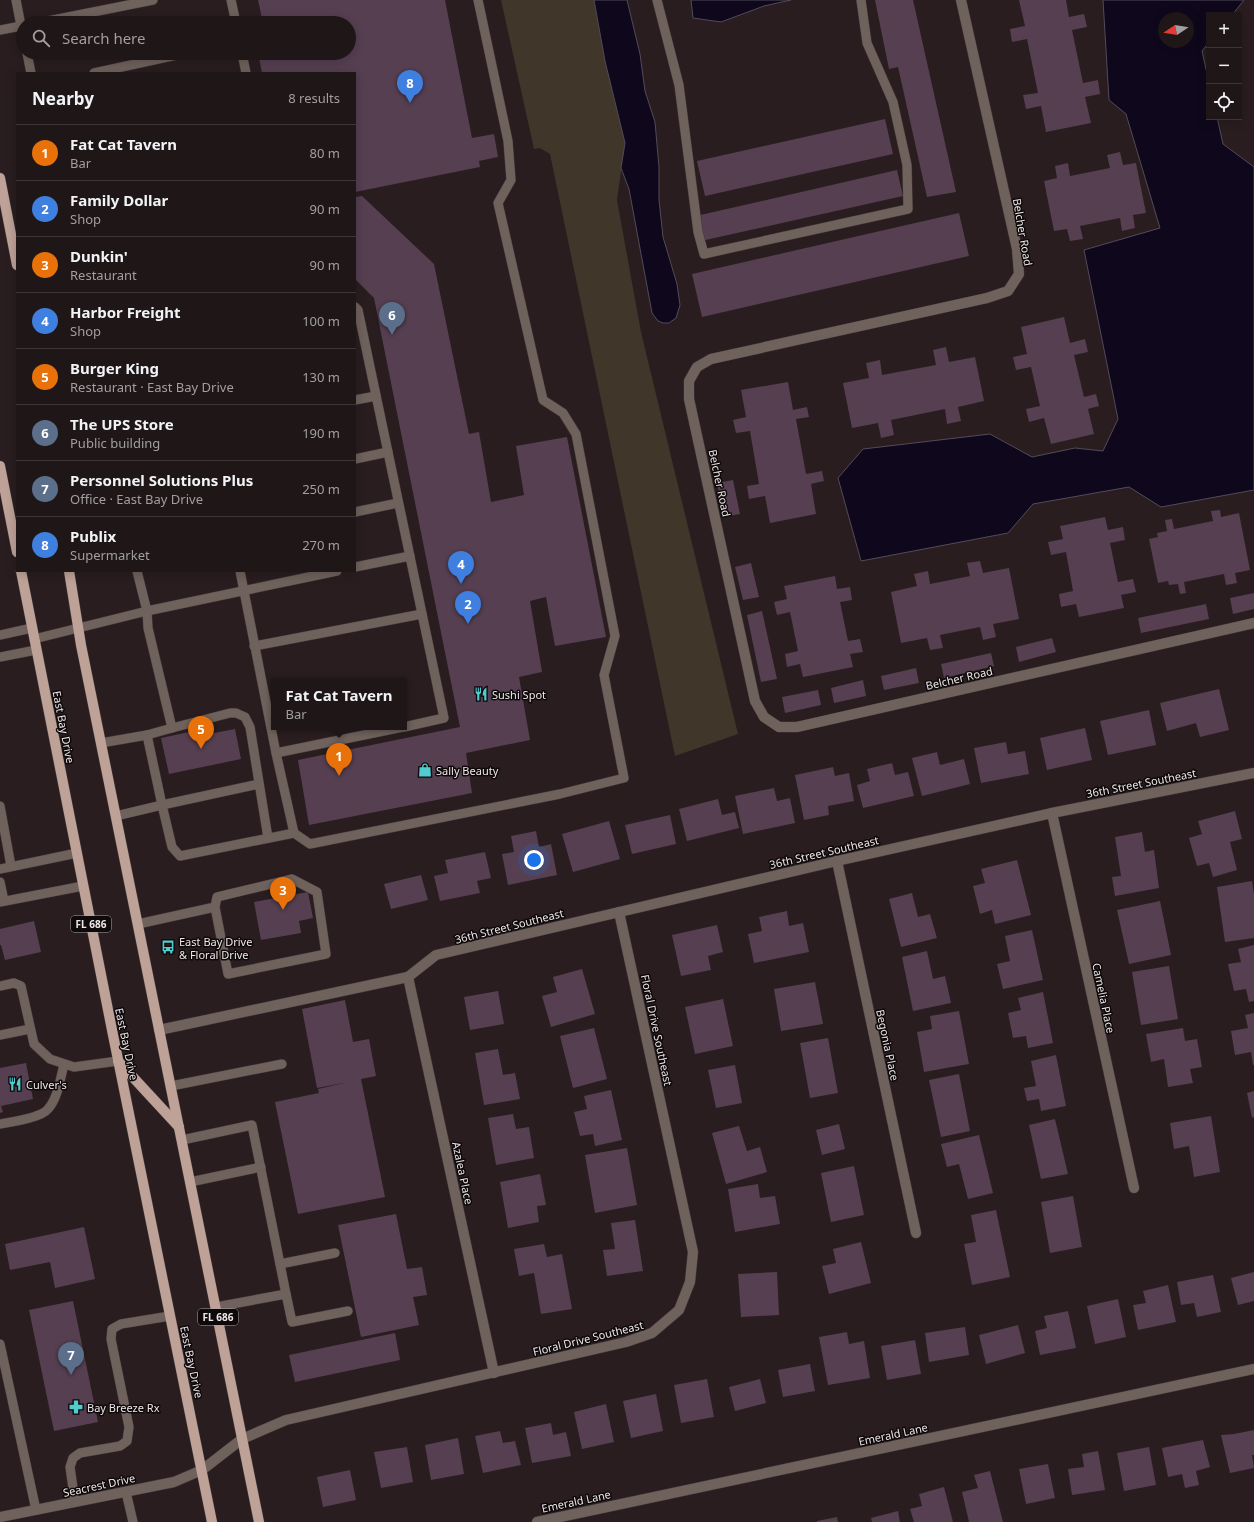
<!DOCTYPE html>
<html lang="en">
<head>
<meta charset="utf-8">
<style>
  :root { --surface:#1f1617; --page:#271f20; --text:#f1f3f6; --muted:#a19fa1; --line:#3c3536; --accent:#7c3aed }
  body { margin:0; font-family:"Noto Sans",sans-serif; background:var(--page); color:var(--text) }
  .controls { position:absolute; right:12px; top:12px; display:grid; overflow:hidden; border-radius:0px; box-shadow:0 2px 10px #0003 }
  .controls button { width:36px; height:36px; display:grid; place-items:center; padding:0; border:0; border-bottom:1px solid var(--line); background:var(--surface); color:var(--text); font:20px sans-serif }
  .compass { position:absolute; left:1158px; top:12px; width:36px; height:36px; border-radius:50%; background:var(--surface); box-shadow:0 2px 10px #0003; rotate:258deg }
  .you { position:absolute; left:534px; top:860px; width:14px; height:14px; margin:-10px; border:3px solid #fff; border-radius:50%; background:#1a73e8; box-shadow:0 0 0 6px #1a73e833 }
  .badge { display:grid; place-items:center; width:26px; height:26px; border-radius:50%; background:var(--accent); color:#fff; font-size:13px; font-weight:700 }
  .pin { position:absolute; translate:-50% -33px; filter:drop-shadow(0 1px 2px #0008) }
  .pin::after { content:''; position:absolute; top:21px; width:14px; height:12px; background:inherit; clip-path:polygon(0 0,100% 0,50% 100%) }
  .popup { position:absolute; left:271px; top:678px; width:136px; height:52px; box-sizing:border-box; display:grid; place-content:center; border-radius:0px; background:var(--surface); filter:drop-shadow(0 1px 3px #0005); font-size:13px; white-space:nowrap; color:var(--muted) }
  .popup b { font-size:15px; color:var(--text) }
  .popup::after { content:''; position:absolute; left:50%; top:100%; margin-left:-8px; border:8px solid transparent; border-top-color:var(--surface) }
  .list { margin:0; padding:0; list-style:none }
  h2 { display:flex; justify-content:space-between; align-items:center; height:52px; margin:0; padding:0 16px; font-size:17px }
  h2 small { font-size:13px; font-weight:400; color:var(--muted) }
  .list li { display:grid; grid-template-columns:26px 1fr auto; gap:12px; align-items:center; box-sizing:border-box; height:56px; padding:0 16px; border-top:1px solid var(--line) }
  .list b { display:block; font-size:15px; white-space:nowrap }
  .list p { margin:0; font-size:13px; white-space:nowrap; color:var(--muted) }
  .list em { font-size:13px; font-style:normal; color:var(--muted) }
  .icon { flex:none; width:22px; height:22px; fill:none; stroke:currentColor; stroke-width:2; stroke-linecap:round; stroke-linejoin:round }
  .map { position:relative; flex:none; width:1254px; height:1522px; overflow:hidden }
  .search { position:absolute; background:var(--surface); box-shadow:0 2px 10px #0003; left:16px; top:16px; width:340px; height:44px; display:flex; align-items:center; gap:10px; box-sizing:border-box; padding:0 14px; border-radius:22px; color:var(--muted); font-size:15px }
  .panel { position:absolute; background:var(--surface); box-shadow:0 2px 10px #0003; left:16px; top:72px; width:340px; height:500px; border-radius:0px }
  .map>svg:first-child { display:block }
  .green { fill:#403629 }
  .water { fill:#0f081c; stroke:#524b59; fill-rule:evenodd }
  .building { fill:#553f51 }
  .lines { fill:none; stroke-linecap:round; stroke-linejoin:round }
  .service-casing { stroke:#45393b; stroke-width:10 }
  .minor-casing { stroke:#45393b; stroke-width:11 }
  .primary-casing { stroke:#45393b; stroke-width:11 }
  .service { stroke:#6f615c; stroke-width:9 }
  .minor { stroke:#6f615c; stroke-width:10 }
  .primary { stroke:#bea298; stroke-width:10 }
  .labels { text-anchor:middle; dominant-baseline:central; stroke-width:3; stroke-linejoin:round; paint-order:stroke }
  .shield { fill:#0e090a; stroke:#aba4a5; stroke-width:1 }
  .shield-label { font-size:10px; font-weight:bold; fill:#eee6e7 }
  .street-label { font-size:11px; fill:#eee6e7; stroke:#0e090a }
  .poi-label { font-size:11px; fill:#eee6e7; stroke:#0e090a; text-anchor:start }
</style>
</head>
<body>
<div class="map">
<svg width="1254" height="1522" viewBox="0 0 1254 1522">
  <rect width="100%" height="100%" fill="#291d1f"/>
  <polygon class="green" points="501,0 594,0 605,61 625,143 617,200 641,332 738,734 675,756 550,154 540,148 534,149"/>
  <g class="water">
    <polygon points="594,0 627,0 640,54 645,91 655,122 659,167 659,200 663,237 677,284 680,305 676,318 669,323 663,323 658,321 652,313 629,189 621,168 625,143 605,61"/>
    <polygon points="691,0 791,0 764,6 721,22 693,18"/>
    <path d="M1103 0H1244L1232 15H1209V42L1202 51 1209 83V117H1217L1223 144 1254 167V490L1161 507 1129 487 1033 504 1008 533 861 561 838 478 863 449 990 434 1032 457 1075 448 1103 451 1118 419 1084 250 1160 228 1126 114 1109 100ZM1164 18H1188V42H1164Z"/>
  </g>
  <g class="building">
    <polygon points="258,0 445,0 472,138 494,134 498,157 479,161 480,167 355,192 355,73 262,73 258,53 349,53 349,23 263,23"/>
    <polygon points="875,0 913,0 956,192 927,197 898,67 889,69"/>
    <polygon points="1019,0 1066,0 1069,17 1084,14 1087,27 1072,30 1083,83 1098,80 1100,94 1085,97 1091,123 1046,132 1041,106 1026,109 1023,95 1038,93 1027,39 1012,42 1010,29 1025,26"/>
    <polygon points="885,119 893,154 705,196 697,161"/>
    <polygon points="1120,152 1123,165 1136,163 1146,213 1133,215 1135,228 1122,231 1120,218 1080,226 1083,239 1070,241 1067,229 1054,231 1044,181 1057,178 1055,166 1068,163 1070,176 1110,168 1107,155"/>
    <polygon points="897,170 903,196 701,241 696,216"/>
    <polygon points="362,196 434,264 469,434 479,432 491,502 524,495 516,446 567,437 606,637 555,646 546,597 530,601 542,672 519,677 530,740 466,753 472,793 309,825 298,760 460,727 374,298 355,279 355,197"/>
    <polygon points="959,213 969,256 702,317 692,274"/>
    <polygon points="1064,317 1070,343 1085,339 1088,352 1074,355 1084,397 1096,394 1099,406 1088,409 1094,434 1051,444 1044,418 1029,422 1026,409 1040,406 1031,367 1016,370 1013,357 1027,354 1021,327"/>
    <polygon points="946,347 949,362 975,357 984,401 958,407 961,421 947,424 945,409 891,420 894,435 881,438 878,423 852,428 843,383 869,378 866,363 880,360 882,375 936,365 933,350"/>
    <polygon points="788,382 793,410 807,407 809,417 796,419 806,474 822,471 824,481 811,484 816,514 770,523 765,496 749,499 747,486 759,484 750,431 736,433 733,420 746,417 741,390"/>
    <polygon points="733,480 740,514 724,517 717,483"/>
    <polygon points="1220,510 1221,517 1239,513 1250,570 1235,573 1237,583 1226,585 1224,574 1184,582 1186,593 1180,594 1178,584 1169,585 1168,581 1158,583 1149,539 1158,537 1157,533 1167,531 1165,520 1172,519 1174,529 1213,521 1211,511"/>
    <polygon points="1105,517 1108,530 1123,527 1125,540 1110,543 1118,582 1133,579 1136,592 1121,595 1124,608 1079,617 1076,604 1061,607 1059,594 1073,591 1066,552 1051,555 1048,542 1063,539 1060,526"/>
    <polygon points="980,561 983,573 1009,568 1019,619 993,624 996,637 983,640 980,627 940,635 943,648 930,650 927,638 901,643 891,592 917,586 914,574 928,571 930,584 970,576 967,563"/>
    <polygon points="751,563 759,597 743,600 735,567"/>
    <polygon points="835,576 837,589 850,587 852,600 840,602 848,641 860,639 863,652 850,654 853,667 803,677 800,664 787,667 785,654 798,651 790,612 777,615 774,602 787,599 784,586"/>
    <polygon points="1254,593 1254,609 1233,614 1230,598"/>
    <polygon points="1206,604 1209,619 1141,633 1138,618"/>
    <polygon points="762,611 777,679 761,682 747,615"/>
    <polygon points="1052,638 1056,652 1019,662 1016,647"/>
    <polygon points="991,653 994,666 944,678 941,664"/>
    <polygon points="916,668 919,683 884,690 881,676"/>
    <polygon points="863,680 866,696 834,703 831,688"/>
    <polygon points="1219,689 1229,730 1200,737 1196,723 1167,731 1160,703"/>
    <polygon points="818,690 821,705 785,713 782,697"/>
    <polygon points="1149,710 1156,745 1108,755 1100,721"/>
    <polygon points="208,728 209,734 235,729 241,759 169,774 161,738"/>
    <polygon points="1085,728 1092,760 1047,770 1040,738"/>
    <polygon points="1006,742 1008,754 1025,751 1029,774 981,783 974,748"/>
    <polygon points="937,752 940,765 964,759 970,784 922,796 912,758"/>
    <polygon points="892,763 895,775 908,772 914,796 863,808 857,785 870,781 867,769"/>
    <polygon points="833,767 835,776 849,773 854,801 828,806 829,815 804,820 795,775"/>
    <polygon points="774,788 777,801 790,798 795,823 743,834 735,796"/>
    <polygon points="718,799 722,815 735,812 739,828 687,841 679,809"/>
    <polygon points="1235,811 1242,839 1230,842 1237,870 1213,877 1209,863 1197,866 1189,838 1202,834 1198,821"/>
    <polygon points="670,815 676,844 632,854 625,825"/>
    <polygon points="609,821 620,859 573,872 562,834"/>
    <polygon points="536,831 539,847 551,844 557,875 508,885 502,854 514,852 511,836"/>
    <polygon points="1142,832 1145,852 1154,850 1159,888 1115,896 1112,877 1121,876 1115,837"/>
    <polygon points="485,852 491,878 477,881 480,893 440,901 434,876 448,873 445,860"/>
    <polygon points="1017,860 1031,915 995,924 992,910 980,914 973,886 985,883 981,869"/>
    <polygon points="421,875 428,900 391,909 384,884"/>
    <polygon points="1252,881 1254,894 1254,938 1225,942 1217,887"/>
    <polygon points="308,892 313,918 299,921 301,933 261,940 254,902"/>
    <polygon points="912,893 918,917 930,914 937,938 901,947 889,899"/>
    <polygon points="1160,901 1171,955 1129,964 1117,910"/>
    <polygon points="787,911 789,926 803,923 809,952 754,963 748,934 762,931 759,917"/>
    <polygon points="34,921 41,952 5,960 1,945 0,945 0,929"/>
    <polygon points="717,925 723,952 708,956 711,970 681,976 672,935"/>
    <polygon points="1032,930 1043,980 1003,989 997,964 1010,961 1005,936"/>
    <polygon points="1254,945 1254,1001 1249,1002 1246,989 1234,991 1228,964 1241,962 1238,949"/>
    <polygon points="927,951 933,979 945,976 951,1003 913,1011 902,957"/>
    <polygon points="1169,966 1178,1019 1141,1025 1132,972"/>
    <polygon points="582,969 595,1014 551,1027 542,996 557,992 553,977"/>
    <polygon points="815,982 823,1024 781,1031 774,989"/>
    <polygon points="498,991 504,1024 470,1030 464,997"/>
    <polygon points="1043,992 1053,1043 1028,1048 1026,1036 1013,1038 1008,1013 1021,1010 1018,998"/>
    <polygon points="723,999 733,1046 695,1054 685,1007"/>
    <polygon points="345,1000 353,1042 369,1039 376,1076 361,1079 385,1197 298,1214 275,1102 319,1093 318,1089 344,1083 317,1088 302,1009"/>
    <polygon points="959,1011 969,1064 924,1072 917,1032 932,1029 930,1016"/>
    <polygon points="1254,1013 1254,1065 1253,1065 1251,1052 1235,1055 1231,1031 1248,1028 1245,1015"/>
    <polygon points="594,1028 607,1079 573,1088 560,1036"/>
    <polygon points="1183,1028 1185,1041 1197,1039 1202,1067 1190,1069 1193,1083 1168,1087 1164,1059 1151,1062 1146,1034"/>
    <polygon points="828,1038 838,1093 810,1098 800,1043"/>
    <polygon points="498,1049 503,1075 515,1073 520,1099 484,1105 475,1053"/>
    <polygon points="1056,1055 1066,1106 1041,1111 1039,1099 1027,1101 1024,1088 1036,1086 1031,1061"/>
    <polygon points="26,1063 33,1099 1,1106 3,1112 0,1113 0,1068"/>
    <polygon points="735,1065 742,1103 716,1108 708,1070"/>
    <polygon points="959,1074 970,1131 941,1137 929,1080"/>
    <polygon points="611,1090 622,1140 595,1146 593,1134 580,1136 574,1112 587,1109 584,1096"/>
    <polygon points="1254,1091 1254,1117 1252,1118 1247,1093"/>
    <polygon points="513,1114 516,1129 529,1127 534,1158 496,1165 488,1118"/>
    <polygon points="1211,1116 1220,1172 1194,1177 1189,1146 1174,1149 1170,1123"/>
    <polygon points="1055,1119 1068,1174 1041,1179 1029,1125"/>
    <polygon points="839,1124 845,1149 822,1155 816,1130"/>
    <polygon points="739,1126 747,1151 760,1147 767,1172 726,1184 712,1133"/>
    <polygon points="979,1135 993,1193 968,1199 959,1164 947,1167 941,1144"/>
    <polygon points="627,1148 637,1205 595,1213 585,1155"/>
    <polygon points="854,1166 864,1215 831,1222 821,1173"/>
    <polygon points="540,1174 546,1205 537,1206 539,1222 508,1228 500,1182"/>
    <polygon points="758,1184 760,1198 775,1196 780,1224 735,1232 728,1189"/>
    <polygon points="1073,1196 1082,1247 1050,1253 1041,1202"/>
    <polygon points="996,1210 1010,1277 972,1285 964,1244 976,1242 971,1215"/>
    <polygon points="396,1214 407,1269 422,1267 427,1295 413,1297 419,1325 361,1337 338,1225"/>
    <polygon points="635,1220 643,1271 607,1276 603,1250 615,1249 611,1223"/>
    <polygon points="84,1227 95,1279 55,1288 50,1262 10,1270 5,1244"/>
    <polygon points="861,1242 871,1283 829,1294 822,1266 836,1263 833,1249"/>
    <polygon points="544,1244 547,1257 562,1254 572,1309 541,1314 534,1273 519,1276 514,1249"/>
    <polygon points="777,1272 779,1315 741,1317 738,1274"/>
    <polygon points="1254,1272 1254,1301 1238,1305 1231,1278"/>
    <polygon points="1213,1275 1221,1312 1197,1317 1194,1303 1181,1305 1177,1282"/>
    <polygon points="1168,1285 1176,1322 1138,1330 1133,1305 1146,1303 1143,1291"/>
    <polygon points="1118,1299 1126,1337 1095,1344 1087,1306"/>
    <polygon points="73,1301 98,1422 54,1431 29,1310"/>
    <polygon points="1068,1311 1076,1348 1040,1355 1035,1331 1047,1328 1044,1316"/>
    <polygon points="1018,1325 1025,1353 986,1364 979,1335"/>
    <polygon points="965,1327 969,1355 929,1362 925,1333"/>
    <polygon points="847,1332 849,1344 864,1341 870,1378 828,1385 819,1337"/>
    <polygon points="395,1333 400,1360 295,1382 289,1355"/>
    <polygon points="915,1340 921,1374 887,1380 881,1346"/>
    <polygon points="810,1364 815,1391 783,1397 778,1370"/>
    <polygon points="707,1379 714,1417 681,1423 674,1385"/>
    <polygon points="760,1379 766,1403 735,1411 729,1387"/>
    <polygon points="656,1394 663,1431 631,1438 623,1401"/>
    <polygon points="606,1404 614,1442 582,1449 574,1412"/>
    <polygon points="551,1423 553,1435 566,1432 571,1456 532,1463 525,1428"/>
    <polygon points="1254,1430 1254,1455 1252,1455 1254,1468 1230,1473 1221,1435 1234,1434"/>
    <polygon points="500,1431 503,1443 515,1441 521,1465 483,1473 475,1436"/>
    <polygon points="458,1438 464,1474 431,1480 425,1445"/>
    <polygon points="1203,1440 1210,1467 1196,1471 1199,1485 1185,1488 1182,1474 1168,1477 1162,1448"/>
    <polygon points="407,1447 413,1482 381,1488 374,1452"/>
    <polygon points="1149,1447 1156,1485 1124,1491 1117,1453"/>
    <polygon points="1098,1451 1105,1490 1072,1495 1068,1469 1084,1467 1082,1454"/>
    <polygon points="1048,1464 1055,1498 1026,1504 1019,1469"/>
    <polygon points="350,1470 356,1500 323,1507 317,1477"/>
    <polygon points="990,1471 1003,1522 969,1522 962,1492 978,1488 974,1475"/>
    <polygon points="944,1487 953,1522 914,1522 910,1509 922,1506 919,1494"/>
    <polygon points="898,1511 900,1522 872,1522 871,1518"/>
    <polygon points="837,1517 838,1522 817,1522 817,1521"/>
  </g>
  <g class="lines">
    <g class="service-casing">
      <g id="service">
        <polyline points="231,0 236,23"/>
        <polyline points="657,0 679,85 698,232 704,254 908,209 907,165 893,102 867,43 861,0"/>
        <polyline points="38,23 153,0"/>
        <polyline points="0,30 21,26 16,0"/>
        <polyline points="27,53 31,73"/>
        <polyline points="242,53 246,73"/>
        <polyline points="94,73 186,53"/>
        <polyline points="355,307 358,310 444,718 404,727"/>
        <polyline points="355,400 376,396"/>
        <polyline points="355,459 388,452"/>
        <polyline points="355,512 398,503"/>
        <polyline points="355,567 410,556"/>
        <polyline points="240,571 276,753"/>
        <polyline points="0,635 32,628"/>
        <polyline points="34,639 147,611 137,571"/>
        <polyline points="254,646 422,614"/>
        <polyline points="0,657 36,650"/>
        <polyline points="403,727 276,753 294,833 310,844 560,794 624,778 604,675 615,636 576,434 563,413 543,400 498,203 511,180 508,141 478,0"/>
        <polyline points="172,728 230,713 236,713 245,717 250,727 268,838"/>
        <polyline points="101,743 147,735 172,728 148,628 147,611 337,571"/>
        <polyline points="259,784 162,805 172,847 180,856 294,833"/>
        <polyline points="0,806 11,866"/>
        <polyline points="116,816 162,805 147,735"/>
        <polyline points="0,869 77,853"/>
        <polyline points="0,882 4,901"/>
        <polyline points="0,902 83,886"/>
        <polyline points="138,924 215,907 228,974 326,954 317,892 292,879 217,897 215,907"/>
        <polyline points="0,986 14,983 21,986 34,1044 50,1059 74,1067 118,1061"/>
        <polyline points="0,1035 30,1029"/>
        <polyline points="171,1086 282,1064"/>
        <path d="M0 1124C11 1122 41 1118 48 1109 58 1098 60 1079 64 1065"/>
        <polyline points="182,1140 252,1125 280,1264"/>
        <polyline points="190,1182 261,1167"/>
        <polyline points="286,1294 280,1264 335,1253"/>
        <polyline points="216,1307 286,1294 292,1322 348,1311"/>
        <polyline points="0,1344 36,1510"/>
        <polyline points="126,1492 133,1522"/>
        <polyline points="75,1502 70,1467 73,1458 80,1453 120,1446 127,1441 129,1427 111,1339 112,1329 121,1324 170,1316"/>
      </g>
    </g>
    <g class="minor-casing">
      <g id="minor">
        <polyline points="961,0 1017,249 1019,274 1008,291 987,298 711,359 697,367 689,381 689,399 755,701 764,717 779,727 797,727 1254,623"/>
        <polyline points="1052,813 1134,1188"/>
        <polyline points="837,861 916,1233"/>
        <polyline points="408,977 494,1373"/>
        <polyline points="159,1030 408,977 436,955 837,861 1052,813 1254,773"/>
        <polyline points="0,1517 174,1482 202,1470 242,1439 286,1420 626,1342 652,1333 679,1310 690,1282 693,1252 619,912"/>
        <polyline points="537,1522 1254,1369"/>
      </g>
    </g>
    <g class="primary-casing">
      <g id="primary">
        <polyline points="0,178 17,265"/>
        <polyline points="0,466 17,552"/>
        <polyline points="21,571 113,1035 212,1522"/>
        <polyline points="69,571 81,645 259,1522"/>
        <polyline points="118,1061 179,1127"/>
      </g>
    </g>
    <use href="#service" class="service"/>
    <use href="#minor" class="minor"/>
    <use href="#primary" class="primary"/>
  </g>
  <defs>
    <g id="restaurant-bare" transform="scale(1.08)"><path d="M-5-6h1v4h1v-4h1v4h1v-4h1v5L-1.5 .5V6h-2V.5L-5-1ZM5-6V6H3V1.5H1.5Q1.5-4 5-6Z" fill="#52cdcf" stroke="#0e090a" stroke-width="2.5" paint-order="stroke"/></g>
    <g id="shop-bare" transform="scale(1.08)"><path d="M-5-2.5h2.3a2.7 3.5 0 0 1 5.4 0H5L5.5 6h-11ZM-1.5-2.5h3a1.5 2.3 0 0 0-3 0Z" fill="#52cdcf" stroke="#0e090a" stroke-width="2.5" paint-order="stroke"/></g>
    <g id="bus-bare" transform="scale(1.08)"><path d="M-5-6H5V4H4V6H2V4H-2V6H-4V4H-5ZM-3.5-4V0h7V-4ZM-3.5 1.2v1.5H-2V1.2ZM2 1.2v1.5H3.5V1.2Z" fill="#52cdcf" stroke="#0e090a" stroke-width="2.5" paint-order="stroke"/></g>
    <g id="pharmacy-bare" transform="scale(1.08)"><path d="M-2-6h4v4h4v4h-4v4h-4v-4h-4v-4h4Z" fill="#52cdcf" stroke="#0e090a" stroke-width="2.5" paint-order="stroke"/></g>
  </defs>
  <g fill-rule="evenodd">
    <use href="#restaurant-bare" x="481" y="694"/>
    <use href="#shop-bare" x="425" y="770"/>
    <use href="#bus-bare" x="168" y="947"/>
    <use href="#restaurant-bare" x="15" y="1084"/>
    <use href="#pharmacy-bare" x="76" y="1407"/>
  </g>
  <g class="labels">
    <g class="shield">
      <rect x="71" y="916" width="40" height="16" rx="3"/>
      <rect x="198" y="1309" width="40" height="16" rx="3"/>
    </g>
    <g class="shield-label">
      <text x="91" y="924">FL 686</text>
      <text x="218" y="1317">FL 686</text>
    </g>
    <g class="street-label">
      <text transform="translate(1023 232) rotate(80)">Belcher Road</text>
      <text transform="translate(720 483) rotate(78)">Belcher Road</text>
      <text transform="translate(959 678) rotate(-13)">Belcher Road</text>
      <text transform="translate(64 727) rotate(79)">East Bay Drive</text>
      <text transform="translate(1141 783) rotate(-11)">36th Street Southeast</text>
      <text transform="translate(824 852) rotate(-13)">36th Street Southeast</text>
      <text transform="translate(509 926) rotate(-14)">36th Street Southeast</text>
      <text transform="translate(1104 998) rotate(78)">Camelia Place</text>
      <text transform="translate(657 1030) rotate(78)">Floral Drive Southeast</text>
      <text transform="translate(127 1044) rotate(78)">East Bay Drive</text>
      <text transform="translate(888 1045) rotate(78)">Begonia Place</text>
      <text transform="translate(463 1173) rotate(78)">Azalea Place</text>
      <text transform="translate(588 1338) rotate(-14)">Floral Drive Southeast</text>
      <text transform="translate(192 1362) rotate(78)">East Bay Drive</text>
      <text transform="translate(893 1434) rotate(-12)">Emerald Lane</text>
      <text transform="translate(99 1485) rotate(-12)">Seacrest Drive</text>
      <text transform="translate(576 1501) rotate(-12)">Emerald Lane</text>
    </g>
    <g class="poi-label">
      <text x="492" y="694">Sushi Spot</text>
      <text x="436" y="770">Sally Beauty</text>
      <text x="179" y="941">East Bay Drive<tspan x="179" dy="13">&amp; Floral Drive</tspan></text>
      <text x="26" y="1084">Culver's</text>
      <text x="87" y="1407">Bay Breeze Rx</text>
    </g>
  </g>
</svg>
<div class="controls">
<button>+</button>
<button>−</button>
<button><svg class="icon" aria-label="locate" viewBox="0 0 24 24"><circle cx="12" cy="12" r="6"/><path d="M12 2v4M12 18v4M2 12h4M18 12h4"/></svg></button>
</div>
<svg class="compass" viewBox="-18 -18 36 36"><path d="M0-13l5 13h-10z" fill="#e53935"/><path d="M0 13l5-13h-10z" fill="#a19fa1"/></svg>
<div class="you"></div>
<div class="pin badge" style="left:339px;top:776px;background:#e8710a">1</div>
<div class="popup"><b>Fat Cat Tavern</b>Bar</div>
<div class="pin badge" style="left:468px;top:624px;background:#3f7fe0">2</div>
<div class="pin badge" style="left:283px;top:910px;background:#e8710a">3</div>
<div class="pin badge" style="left:461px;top:584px;background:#3f7fe0">4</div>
<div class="pin badge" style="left:201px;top:749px;background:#e8710a">5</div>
<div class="pin badge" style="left:392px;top:335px;background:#5c6f8a">6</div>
<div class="pin badge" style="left:71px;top:1375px;background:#5c6f8a">7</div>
<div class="pin badge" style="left:410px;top:103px;background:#3f7fe0">8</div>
<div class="search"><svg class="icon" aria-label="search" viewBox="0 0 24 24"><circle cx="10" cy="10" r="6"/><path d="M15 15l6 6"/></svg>Search here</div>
<section class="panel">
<h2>Nearby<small>8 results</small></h2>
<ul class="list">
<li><span class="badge" style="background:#e8710a">1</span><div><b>Fat Cat Tavern</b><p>Bar</p></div><em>80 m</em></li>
<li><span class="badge" style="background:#3f7fe0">2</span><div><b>Family Dollar</b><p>Shop</p></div><em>90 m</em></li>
<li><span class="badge" style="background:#e8710a">3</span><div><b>Dunkin'</b><p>Restaurant</p></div><em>90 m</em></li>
<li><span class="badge" style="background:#3f7fe0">4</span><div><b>Harbor Freight</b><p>Shop</p></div><em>100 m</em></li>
<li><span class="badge" style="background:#e8710a">5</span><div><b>Burger King</b><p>Restaurant · East Bay Drive</p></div><em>130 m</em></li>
<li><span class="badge" style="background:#5c6f8a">6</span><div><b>The UPS Store</b><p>Public building</p></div><em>190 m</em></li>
<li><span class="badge" style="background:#5c6f8a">7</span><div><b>Personnel Solutions Plus</b><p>Office · East Bay Drive</p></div><em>250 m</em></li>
<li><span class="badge" style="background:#3f7fe0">8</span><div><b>Publix</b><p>Supermarket</p></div><em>270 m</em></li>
</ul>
</section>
</div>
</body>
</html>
